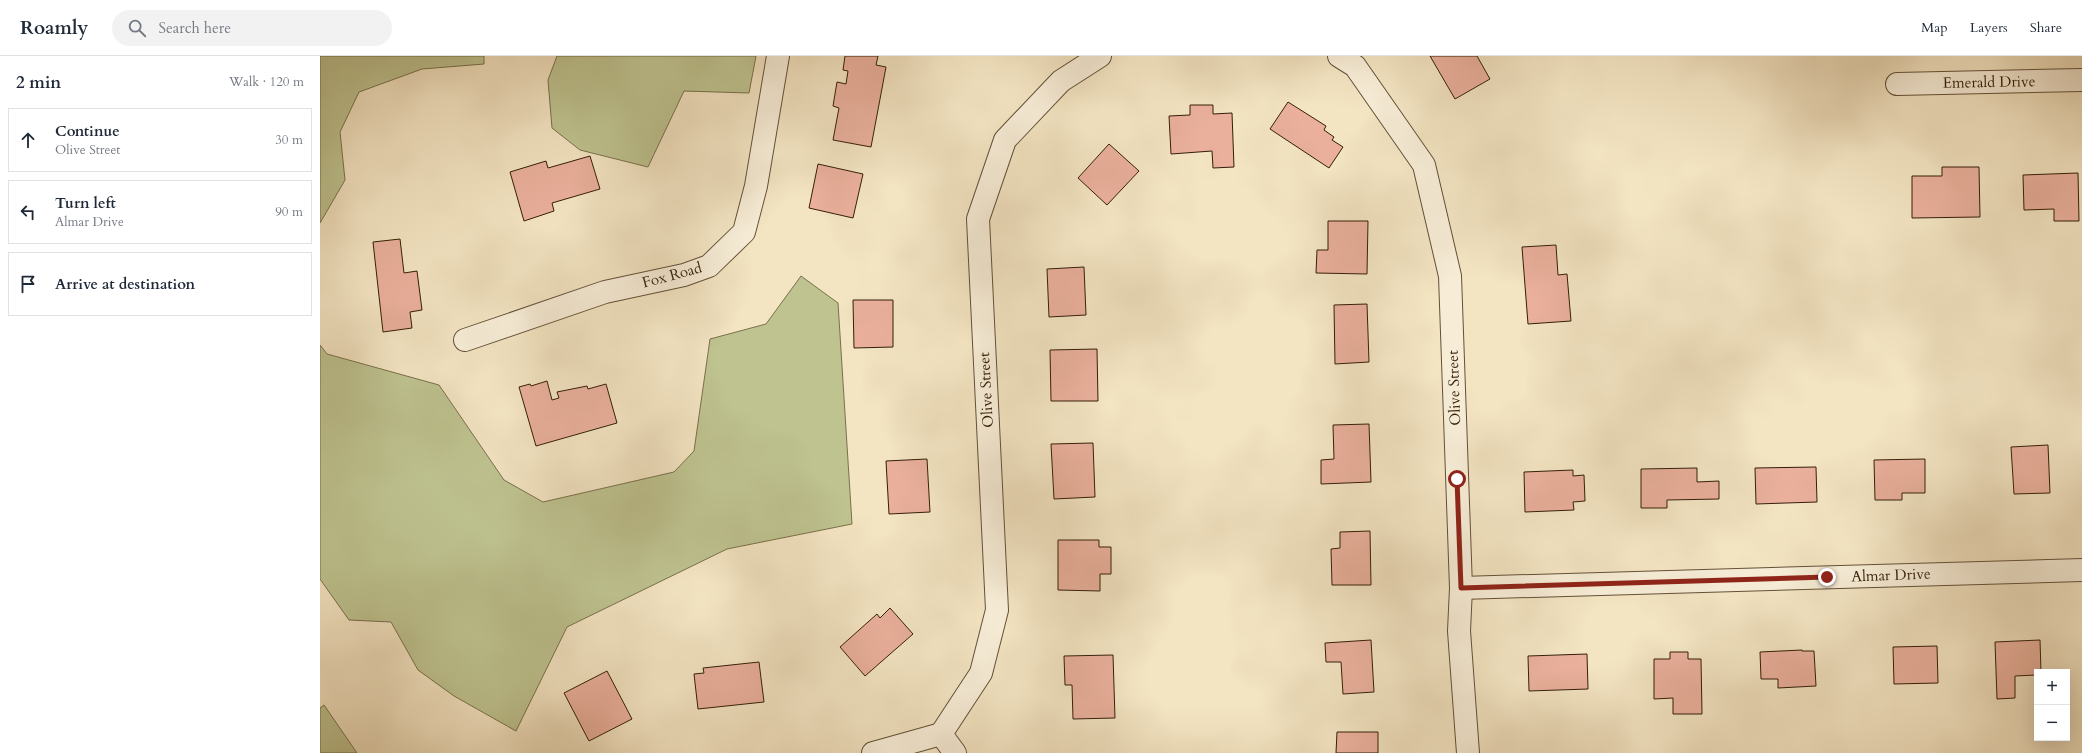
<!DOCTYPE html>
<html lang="en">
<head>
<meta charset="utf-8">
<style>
  :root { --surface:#fff; --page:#f2f2f3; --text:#1f2937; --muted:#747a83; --line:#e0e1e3 }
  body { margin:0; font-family:Cardo,serif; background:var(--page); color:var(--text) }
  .controls { position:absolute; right:12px; bottom:12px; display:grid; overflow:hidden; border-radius:0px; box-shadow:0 4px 16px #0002 }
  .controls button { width:36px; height:36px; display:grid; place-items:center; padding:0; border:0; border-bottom:1px solid var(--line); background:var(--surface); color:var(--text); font:20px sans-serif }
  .stop { position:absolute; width:12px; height:12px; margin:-9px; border:3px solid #8f2418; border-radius:50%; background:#fff }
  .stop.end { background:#8f2418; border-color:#fff; box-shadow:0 1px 4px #0008 }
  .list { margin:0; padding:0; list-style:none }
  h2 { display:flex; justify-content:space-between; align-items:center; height:52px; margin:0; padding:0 16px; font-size:17px }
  h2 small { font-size:13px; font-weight:400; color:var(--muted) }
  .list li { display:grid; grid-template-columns:26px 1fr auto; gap:12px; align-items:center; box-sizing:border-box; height:64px; margin:0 8px 8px; padding:0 8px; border:1px solid var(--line); border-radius:0px }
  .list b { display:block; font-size:15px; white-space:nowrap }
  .list p { margin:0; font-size:13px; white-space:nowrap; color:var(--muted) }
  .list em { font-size:13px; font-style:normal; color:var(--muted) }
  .icon { flex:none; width:22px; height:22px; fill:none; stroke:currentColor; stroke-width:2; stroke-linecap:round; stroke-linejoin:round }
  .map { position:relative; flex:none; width:1762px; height:697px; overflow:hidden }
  header { display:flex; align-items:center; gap:24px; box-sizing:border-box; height:56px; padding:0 20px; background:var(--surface); border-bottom:1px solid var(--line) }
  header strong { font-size:19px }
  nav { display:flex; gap:22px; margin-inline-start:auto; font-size:14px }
  .search { width:280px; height:36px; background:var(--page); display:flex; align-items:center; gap:10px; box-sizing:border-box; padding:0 14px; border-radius:22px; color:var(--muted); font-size:15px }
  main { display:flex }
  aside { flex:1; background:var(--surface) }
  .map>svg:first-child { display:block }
  .green { fill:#bec390; stroke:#79704c }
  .building { fill:#eab09c; stroke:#341e09 }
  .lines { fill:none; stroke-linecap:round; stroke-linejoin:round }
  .street-casing { stroke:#645037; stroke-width:24 }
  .street { stroke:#f7edd7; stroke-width:22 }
  .route { stroke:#8f2418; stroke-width:5 }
  .labels { text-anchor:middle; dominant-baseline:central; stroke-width:4; stroke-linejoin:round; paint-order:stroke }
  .street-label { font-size:15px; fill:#341e09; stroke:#f7edd7 }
</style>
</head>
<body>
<header>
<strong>Roamly</strong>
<div class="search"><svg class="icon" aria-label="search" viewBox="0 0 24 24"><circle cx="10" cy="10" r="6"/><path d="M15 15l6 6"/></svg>Search here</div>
<nav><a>Map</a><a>Layers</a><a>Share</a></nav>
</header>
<main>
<aside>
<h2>2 min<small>Walk · 120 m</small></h2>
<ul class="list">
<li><svg class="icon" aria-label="ahead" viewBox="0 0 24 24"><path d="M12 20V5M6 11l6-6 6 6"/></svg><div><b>Continue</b><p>Olive Street</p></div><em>30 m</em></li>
<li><svg class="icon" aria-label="left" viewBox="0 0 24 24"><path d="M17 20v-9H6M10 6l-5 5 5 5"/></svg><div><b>Turn left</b><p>Almar Drive</p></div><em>90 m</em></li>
<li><svg class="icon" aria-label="arrive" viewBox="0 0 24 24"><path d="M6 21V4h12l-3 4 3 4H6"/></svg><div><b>Arrive at destination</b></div></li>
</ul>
</aside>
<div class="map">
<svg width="1762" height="697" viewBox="0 0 1762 697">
  <rect width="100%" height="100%" fill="#f3e4c2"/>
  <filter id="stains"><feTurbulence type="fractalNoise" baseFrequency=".005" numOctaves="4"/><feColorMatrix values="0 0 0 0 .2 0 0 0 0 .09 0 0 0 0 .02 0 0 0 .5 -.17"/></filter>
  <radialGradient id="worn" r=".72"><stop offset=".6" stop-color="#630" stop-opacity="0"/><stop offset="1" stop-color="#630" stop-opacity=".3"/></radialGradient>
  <g class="green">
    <polygon points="0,0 164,0 164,8 102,13 39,36 20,76 25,124 0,167"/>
    <polygon points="237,0 436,0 429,37 364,35 328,111 260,94 232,72 228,24"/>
    <polygon points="481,220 518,247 532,468 407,493 247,571 196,675 134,640 98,614 71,566 29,564 0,523 0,289 7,298 119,329 184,424 223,446 354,416 374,395 390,283 446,268"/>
    <polygon points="4,649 37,697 0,697 0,652"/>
  </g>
  <g class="building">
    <polygon points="525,0 558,0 556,9 566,11 551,91 513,84 519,52 513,50 517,26 526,28 528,15 523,14"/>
    <polygon points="1110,0 1157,0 1170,23 1135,43"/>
    <polygon points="968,46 1006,70 1004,74 1014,81 1012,84 1023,91 1009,112 950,73"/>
    <polygon points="870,49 893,49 893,58 912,57 914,111 893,112 892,95 851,98 849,60 870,59"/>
    <polygon points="789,88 819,115 787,149 758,122"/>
    <polygon points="270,100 280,133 232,147 234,155 204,165 190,116 226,105 228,112"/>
    <polygon points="498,108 543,118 533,162 489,152"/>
    <polygon points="1622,111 1659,111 1660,161 1592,162 1592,120 1622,120"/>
    <polygon points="1758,117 1759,165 1734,165 1734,153 1704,154 1703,119"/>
    <polygon points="1008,165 1048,165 1047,218 996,217 997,194 1008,194"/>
    <polygon points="80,183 84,217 97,215 102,254 90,256 92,272 63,276 53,186"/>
    <polygon points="1236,189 1238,219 1247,218 1251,265 1208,268 1202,191"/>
    <polygon points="764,211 766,259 729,261 727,213"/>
    <polygon points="533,244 573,244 573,291 534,292"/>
    <polygon points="1047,248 1049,306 1015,308 1014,249"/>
    <polygon points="777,293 778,345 731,345 730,294"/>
    <polygon points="227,325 232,344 239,342 237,336 267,330 268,333 286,328 297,367 216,390 199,331 210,328 211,330"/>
    <polygon points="1049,368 1051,426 1001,428 1001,404 1014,403 1013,369"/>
    <polygon points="773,387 775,441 734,443 731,388"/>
    <polygon points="1728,389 1730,437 1694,438 1691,391"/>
    <polygon points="607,403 610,456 569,458 566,405"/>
    <polygon points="1605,403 1605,437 1582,437 1582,444 1555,444 1554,404"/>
    <polygon points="1496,411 1497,446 1436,448 1435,412"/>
    <polygon points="1377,412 1377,426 1399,425 1399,443 1347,444 1347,452 1321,452 1321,413"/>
    <polygon points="1253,414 1253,420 1264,419 1265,445 1253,446 1254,454 1205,456 1204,416"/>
    <polygon points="1050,475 1051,529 1012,529 1011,493 1020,492 1020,476"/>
    <polygon points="738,484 779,484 779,491 791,491 791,518 780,518 780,535 738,534"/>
    <polygon points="570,552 593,578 545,620 520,591 557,558 560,562"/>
    <polygon points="1051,584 1054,636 1023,638 1021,606 1006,606 1005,587"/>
    <polygon points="1720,584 1721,616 1717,616 1717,619 1695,620 1695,642 1677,643 1675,586"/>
    <polygon points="1617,590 1618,627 1574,628 1573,591"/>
    <polygon points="1482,594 1482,595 1494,595 1496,630 1458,632 1458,623 1441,623 1440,596"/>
    <polygon points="1350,596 1368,596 1368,603 1381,603 1382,658 1353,658 1353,642 1334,643 1334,603 1350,603"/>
    <polygon points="1267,598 1268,633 1209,635 1208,600"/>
    <polygon points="793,599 795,662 753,663 752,629 745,629 744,600"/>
    <polygon points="439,606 444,646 378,653 374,618 384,617 383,612"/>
    <polygon points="287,615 312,663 269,685 244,637"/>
    <polygon points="1017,676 1058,676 1058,697 1016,697"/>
  </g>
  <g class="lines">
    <g class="street-casing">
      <g id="street">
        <polyline points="1019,0 1035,10 1104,109 1130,220 1141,532 1139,575 1148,697"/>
        <polyline points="1577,28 1762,24"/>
        <polyline points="145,284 285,236 364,219 389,210 424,176 436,130 458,0"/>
        <polyline points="1141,532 1762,514"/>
        <polyline points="553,697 621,678"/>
        <polyline points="635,697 621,678 661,617 677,554 658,163 685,84 741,25 780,0"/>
      </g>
    </g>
    <use href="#street" class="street"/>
  </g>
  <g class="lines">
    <polyline class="route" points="1137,423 1141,532 1507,521"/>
  </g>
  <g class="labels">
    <g class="street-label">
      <text transform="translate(1669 26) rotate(-1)">Emerald Drive</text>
      <text transform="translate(352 219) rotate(-15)">Fox Road</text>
      <text transform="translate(1134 332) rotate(-92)">Olive Street</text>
      <text transform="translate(666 334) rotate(-93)">Olive Street</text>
      <text transform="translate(1571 519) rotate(-2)">Almar Drive</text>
    </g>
  </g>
  <rect width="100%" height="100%" filter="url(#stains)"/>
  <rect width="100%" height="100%" fill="url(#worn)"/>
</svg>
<div class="controls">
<button>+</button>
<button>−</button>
</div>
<div class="stop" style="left:1137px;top:423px"></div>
<div class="stop end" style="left:1507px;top:521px"></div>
</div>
</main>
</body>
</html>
